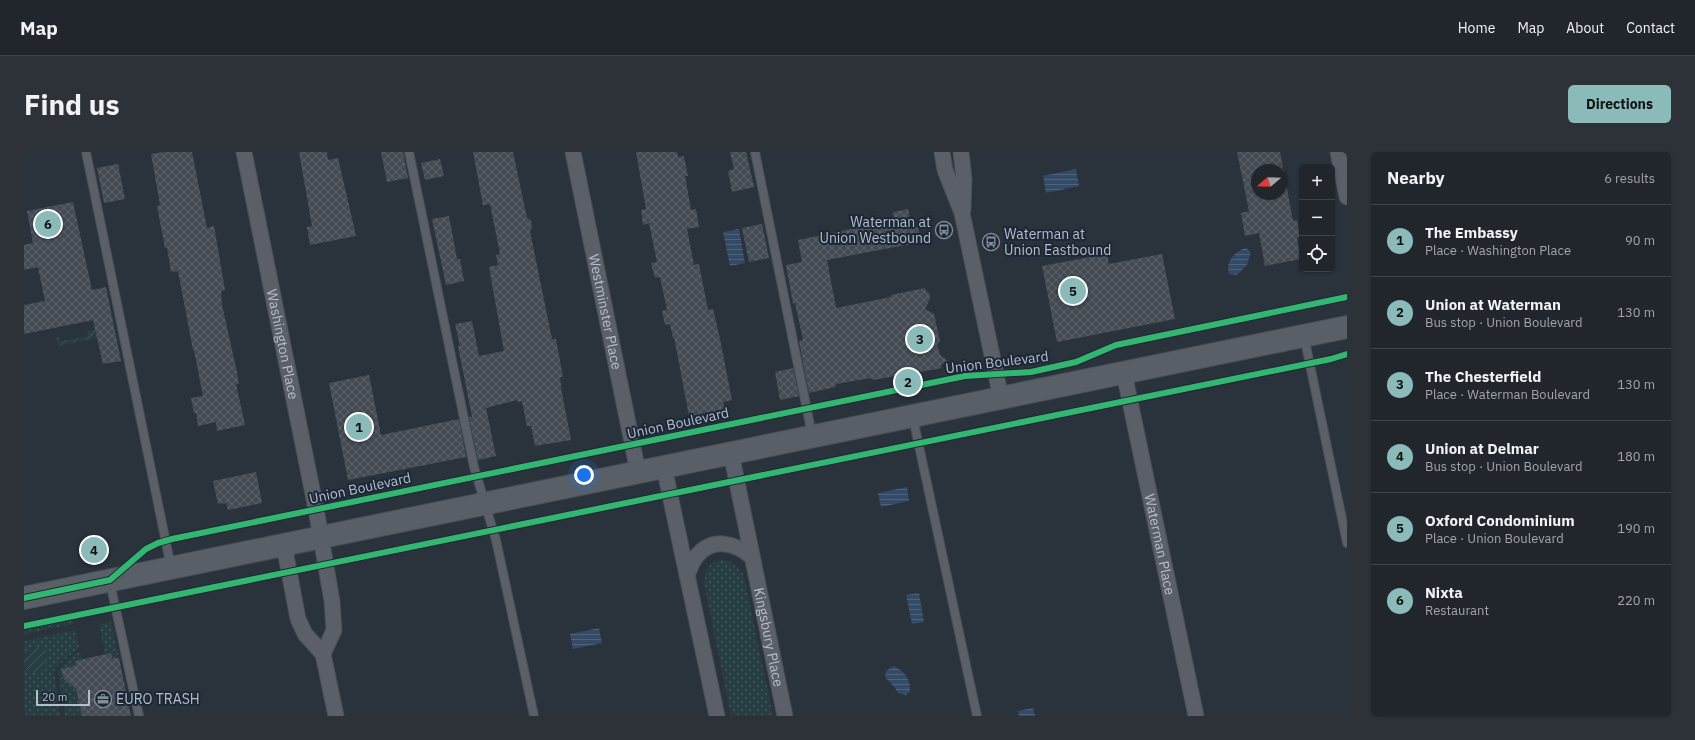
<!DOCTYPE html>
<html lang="en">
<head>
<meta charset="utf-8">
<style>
  :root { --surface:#20262c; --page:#2d3238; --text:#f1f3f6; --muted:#a2a5a9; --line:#3d4348; --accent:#8bbbb9 }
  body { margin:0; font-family:"IBM Plex Sans",sans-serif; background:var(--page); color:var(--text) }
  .controls { position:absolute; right:12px; top:12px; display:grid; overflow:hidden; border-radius:6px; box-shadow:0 1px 3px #0004 }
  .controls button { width:36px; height:36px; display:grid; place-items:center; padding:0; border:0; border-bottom:1px solid var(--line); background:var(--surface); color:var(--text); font:20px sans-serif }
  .compass { position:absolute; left:1227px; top:12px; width:36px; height:36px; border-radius:50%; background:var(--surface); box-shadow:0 1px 3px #0004; rotate:251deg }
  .scale { position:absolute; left:12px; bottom:10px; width:54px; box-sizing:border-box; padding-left:4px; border:2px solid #b4becc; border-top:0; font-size:11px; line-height:14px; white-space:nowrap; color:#b4becc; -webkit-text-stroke:3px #1c2837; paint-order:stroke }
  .you { position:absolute; left:560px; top:323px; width:14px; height:14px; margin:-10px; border:3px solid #fff; border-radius:50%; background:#1a73e8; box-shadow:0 0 0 6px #1a73e833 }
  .badge { display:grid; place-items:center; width:26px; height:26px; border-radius:50%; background:var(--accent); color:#111; font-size:13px; font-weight:700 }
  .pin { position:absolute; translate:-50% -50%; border:2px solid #fff; box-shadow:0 1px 4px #0006 }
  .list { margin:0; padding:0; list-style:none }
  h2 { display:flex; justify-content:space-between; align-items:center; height:52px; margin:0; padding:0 16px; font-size:17px }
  h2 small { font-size:13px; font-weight:400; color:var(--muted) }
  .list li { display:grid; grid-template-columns:26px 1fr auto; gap:12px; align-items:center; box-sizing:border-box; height:72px; padding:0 16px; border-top:1px solid var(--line) }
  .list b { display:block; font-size:15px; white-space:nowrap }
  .list p { margin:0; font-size:13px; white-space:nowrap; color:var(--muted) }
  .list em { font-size:13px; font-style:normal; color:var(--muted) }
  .icon { flex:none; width:22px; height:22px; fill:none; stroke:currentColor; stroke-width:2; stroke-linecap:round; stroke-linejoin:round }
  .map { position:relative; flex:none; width:1323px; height:564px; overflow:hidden; border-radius:6px }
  header { display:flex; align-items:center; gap:24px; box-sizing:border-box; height:56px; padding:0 20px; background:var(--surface); border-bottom:1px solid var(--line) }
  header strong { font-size:19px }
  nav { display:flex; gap:22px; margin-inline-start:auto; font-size:14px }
  .intro { display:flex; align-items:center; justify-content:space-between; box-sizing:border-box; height:96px; padding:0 24px }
  h1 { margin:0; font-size:28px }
  .button { padding:10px 18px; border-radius:6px; background:var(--accent); color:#111; font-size:14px; font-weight:700 }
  main { display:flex; gap:24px; padding:0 24px }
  aside { flex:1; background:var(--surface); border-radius:6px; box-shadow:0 1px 3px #0004 }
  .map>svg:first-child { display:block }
  .grass { fill:url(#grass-dots) }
  .garden { fill:url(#garden-furrows) }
  .water { fill:url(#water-rules) }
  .building { fill:url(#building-cross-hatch); fill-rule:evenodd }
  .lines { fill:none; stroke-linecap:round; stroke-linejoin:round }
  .lane-casing { stroke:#484e55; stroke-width:10 }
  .street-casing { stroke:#484e55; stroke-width:17 }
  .secondary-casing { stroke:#484e55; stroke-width:24 }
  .lane { stroke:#5b6068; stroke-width:8 }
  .street { stroke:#5b6068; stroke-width:15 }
  .secondary { stroke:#595f67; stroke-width:22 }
  .cycleway-casing { stroke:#1c2837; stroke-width:8 }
  .cycleway { stroke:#33b770; stroke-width:6 }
  .labels { text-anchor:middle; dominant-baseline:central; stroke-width:4; stroke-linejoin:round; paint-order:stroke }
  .poi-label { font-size:14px; fill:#b4becc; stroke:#1c2837; text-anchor:start }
  .street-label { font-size:14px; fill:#b4becc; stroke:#1c2837 }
</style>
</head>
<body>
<header>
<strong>Map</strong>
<nav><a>Home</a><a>Map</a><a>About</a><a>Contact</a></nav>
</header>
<div class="intro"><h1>Find us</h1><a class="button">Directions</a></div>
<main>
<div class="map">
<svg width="1323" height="564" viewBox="0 0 1323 564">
  <defs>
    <pattern id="grass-dots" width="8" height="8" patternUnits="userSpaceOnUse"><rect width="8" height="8" fill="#263e42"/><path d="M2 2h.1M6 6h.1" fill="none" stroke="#43585c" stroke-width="1.8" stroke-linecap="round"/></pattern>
    <pattern id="garden-furrows" width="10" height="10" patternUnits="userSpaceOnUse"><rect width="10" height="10" fill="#263e42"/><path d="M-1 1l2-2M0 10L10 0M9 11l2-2" fill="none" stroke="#43585c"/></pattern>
    <pattern id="water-rules" width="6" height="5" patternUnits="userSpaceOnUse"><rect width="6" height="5" fill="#334b66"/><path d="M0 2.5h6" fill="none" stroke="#4e637b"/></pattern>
    <pattern id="building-cross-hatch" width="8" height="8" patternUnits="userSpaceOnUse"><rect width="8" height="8" fill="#444b53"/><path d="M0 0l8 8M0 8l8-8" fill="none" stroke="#5d636b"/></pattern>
  </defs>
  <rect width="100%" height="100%" fill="#2a323b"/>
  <g class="grass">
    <path d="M700 408C709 411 714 415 720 424L749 564H707L680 431C682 416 684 410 700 408Z"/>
    <polygon points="49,468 49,472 0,482 0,477"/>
    <polygon points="87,470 95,506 88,507 81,503 75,472"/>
    <polygon points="52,478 55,496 32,515 30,519 36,564 0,564 0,516 2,519 2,501 0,504 0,489"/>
    <polygon points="56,500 58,508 51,509 52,514 38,521 40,527 44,530 50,529 58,564 41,564 34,518 52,501"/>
  </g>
  <g class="garden">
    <polygon points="77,176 73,186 34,194 32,185 35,184 37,189 64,184 63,179"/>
    <path d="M13 495 22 497C29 523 0 529 0 511 0 501 4 498 13 495Z"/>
  </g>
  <g class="water">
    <polygon points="1052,17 1055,34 1022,41 1019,24"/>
    <polygon points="715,77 721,111 706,114 699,80"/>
    <path d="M1222 96 1227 100 1223 113 1213 123 1205 122C1201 110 1211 99 1222 96Z"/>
    <polygon points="883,335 885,349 857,355 854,341"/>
    <polygon points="895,441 900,470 888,472 882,443"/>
    <polygon points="575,476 578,491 549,497 546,482"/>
    <path d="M870 514C881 520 887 527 886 540L882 543 874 541 871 536 861 525 862 519Z"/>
    <polygon points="1009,556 1011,564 995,564 994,559"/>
  </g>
  <g class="building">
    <polygon points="140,0 168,0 183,76 190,74 201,138 197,139 198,153 213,220 215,232 212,232 221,273 193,279 192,270 174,274 172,261 170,261 167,246 179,244 170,198 169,198 154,119 147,120 143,95 141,96 133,54 136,53 127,2"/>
    <polygon points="275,0 303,0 304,8 314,6 332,84 286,93 283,75 288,74"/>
    <polygon points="357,0 379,0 384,26 363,30"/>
    <polygon points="449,0 489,0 503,66 507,68 508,75 506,79 528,187 532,187 539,225 536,225 538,241 547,288 511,294 507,274 503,274 498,249 493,250 493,248 462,256 472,304 454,308 445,265 448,265 434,194 436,194 431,172 448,169 455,204 480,199 465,115 474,113 472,103 476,102 466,52 459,53"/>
    <polygon points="612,0 653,0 654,5 660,4 664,24 661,24 667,58 672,57 675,75 663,77 670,113 675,112 684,158 689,157 696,187 708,248 699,250 701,258 665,264 650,185 649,186 646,172 641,173 638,159 643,158 636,125 631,126 627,111 633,110 625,71 619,73 617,58 622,57"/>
    <polygon points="706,0 722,0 730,35 708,40 704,19 710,17"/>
    <path d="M1213 0H1256L1269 69 1273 68 1276 85 1273 86 1277 107 1241 114 1235 81 1221 84 1217 61 1225 59ZM1233 18H1257V42H1233Z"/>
    <polygon points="416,7 420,24 401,28 397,11"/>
    <polygon points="94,12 101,47 80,51 73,16"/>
    <polygon points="49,50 68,138 82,135 97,209 79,212 69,168 0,182 0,153 21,149 14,115 0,118 0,93 9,91 3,59"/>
    <polygon points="884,57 888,76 894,75 897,90 803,108 812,156 867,145 867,143 901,136 902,139 905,141 906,147 901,157 910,162 916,189 913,192 916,203 924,209 917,213 918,216 849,228 847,226 812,232 811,235 785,241 775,189 779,188 771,151 769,152 762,113 778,110 774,88 870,68 869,60"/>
    <polygon points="425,64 433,107 436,107 440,129 422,133 408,67"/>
    <polygon points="738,72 745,106 725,110 718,76"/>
    <polygon points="1083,102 1085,112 1138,102 1151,167 1033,190 1018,114"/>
    <polygon points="769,216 775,244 756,248 751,220"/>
    <polygon points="345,223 357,283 435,267 442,305 324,328 305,231"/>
    <polygon points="232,320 238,351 204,358 202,351 194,352 189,329"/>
    <polygon points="87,501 88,507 95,506 107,564 58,564 52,537 40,527 37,517 52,514 51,509"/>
  </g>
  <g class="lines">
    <g class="lane-casing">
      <g id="lane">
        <polyline points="62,0 147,415"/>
        <polyline points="385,0 450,315 472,388 510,564"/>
        <polyline points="731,0 788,283"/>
        <polyline points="1280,184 1323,391"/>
        <polyline points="889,266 953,564"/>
        <polyline points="86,430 115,564"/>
      </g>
    </g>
    <g class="street-casing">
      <g id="street">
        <path id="s1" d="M220 0 292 357 308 449 310 478 299 502"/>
        <path id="s2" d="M549 0 614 320"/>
        <polyline points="918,0 921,18 938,61 977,246"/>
        <polyline points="937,0 940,27 939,58"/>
        <polyline points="1314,0 1323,45"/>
        <path id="s3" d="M1100 221 1172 564"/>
        <path id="s4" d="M707 301 761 564"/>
        <polyline points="640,315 693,564"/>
        <polyline points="260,393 274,467 281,482 299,502"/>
        <path d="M663 423C666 417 668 410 672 405 688 384 711 391 728 405"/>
        <polyline points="299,502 312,564"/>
      </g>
    </g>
    <g class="secondary-casing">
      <polyline id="secondary" points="0,446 1323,175"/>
    </g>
    <use href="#lane" class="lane"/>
    <use href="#street" class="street"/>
    <use href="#secondary" class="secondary"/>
    <g class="cycleway-casing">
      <g id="cycleway">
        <polyline points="0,446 86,428 122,397 134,391 148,387 941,224 1007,220 1052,210 1092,193 1323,145"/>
        <polyline points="0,474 1307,207 1323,202"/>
      </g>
    </g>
    <use href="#cycleway" class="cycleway"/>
  </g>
  <defs>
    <g id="bus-ring" transform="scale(0.9)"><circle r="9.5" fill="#1c2837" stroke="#848d99" stroke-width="1.5"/><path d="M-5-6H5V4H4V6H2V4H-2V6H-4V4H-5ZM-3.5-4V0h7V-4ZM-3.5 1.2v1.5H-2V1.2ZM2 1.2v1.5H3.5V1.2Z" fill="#848d99"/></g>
    <g id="office-ring" transform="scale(0.9)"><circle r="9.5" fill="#1c2837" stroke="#848d99" stroke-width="1.5"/><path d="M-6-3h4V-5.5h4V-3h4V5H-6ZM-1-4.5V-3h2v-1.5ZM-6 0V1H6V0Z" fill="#848d99"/></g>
  </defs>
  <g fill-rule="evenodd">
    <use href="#bus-ring" x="920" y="78"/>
    <use href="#bus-ring" x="967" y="90"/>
    <use href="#office-ring" x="79" y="547"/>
  </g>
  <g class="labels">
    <g class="poi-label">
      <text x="907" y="70" text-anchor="end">Waterman at<tspan x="907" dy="16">Union Westbound</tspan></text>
      <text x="980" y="82">Waterman at<tspan x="980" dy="16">Union Eastbound</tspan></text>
      <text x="92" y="547">EURO TRASH</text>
    </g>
    <g class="street-label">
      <text stroke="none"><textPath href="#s2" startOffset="163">Westminster Place</textPath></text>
      <text stroke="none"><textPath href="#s1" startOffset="196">Washington Place</textPath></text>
      <text transform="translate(973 210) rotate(-7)">Union Boulevard</text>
      <text transform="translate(654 271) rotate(-12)">Union Boulevard</text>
      <text transform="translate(336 336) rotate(-12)">Union Boulevard</text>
      <text stroke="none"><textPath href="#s3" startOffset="175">Waterman Place</textPath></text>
      <text stroke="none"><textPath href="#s4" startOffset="188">Kingsbury Place</textPath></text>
    </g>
  </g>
</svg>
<div class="controls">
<button>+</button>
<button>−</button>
<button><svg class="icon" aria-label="locate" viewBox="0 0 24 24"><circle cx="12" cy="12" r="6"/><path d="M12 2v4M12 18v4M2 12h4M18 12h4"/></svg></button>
</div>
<svg class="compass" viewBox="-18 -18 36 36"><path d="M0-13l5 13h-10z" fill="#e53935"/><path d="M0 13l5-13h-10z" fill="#a2a5a9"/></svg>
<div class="scale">20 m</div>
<div class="you"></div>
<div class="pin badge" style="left:335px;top:275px">1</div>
<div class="pin badge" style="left:884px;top:230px">2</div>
<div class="pin badge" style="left:896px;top:187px">3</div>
<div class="pin badge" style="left:70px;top:398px">4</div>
<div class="pin badge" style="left:1049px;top:139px">5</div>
<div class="pin badge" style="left:24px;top:72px">6</div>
</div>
<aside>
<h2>Nearby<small>6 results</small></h2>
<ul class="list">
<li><span class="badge">1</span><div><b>The Embassy</b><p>Place · Washington Place</p></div><em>90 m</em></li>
<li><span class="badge">2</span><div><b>Union at Waterman</b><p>Bus stop · Union Boulevard</p></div><em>130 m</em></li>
<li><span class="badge">3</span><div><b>The Chesterfield</b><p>Place · Waterman Boulevard</p></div><em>130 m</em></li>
<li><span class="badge">4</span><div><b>Union at Delmar</b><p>Bus stop · Union Boulevard</p></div><em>180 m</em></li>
<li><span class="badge">5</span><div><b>Oxford Condominium</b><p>Place · Union Boulevard</p></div><em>190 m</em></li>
<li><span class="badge">6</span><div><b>Nixta</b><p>Restaurant</p></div><em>220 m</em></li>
</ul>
</aside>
</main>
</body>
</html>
